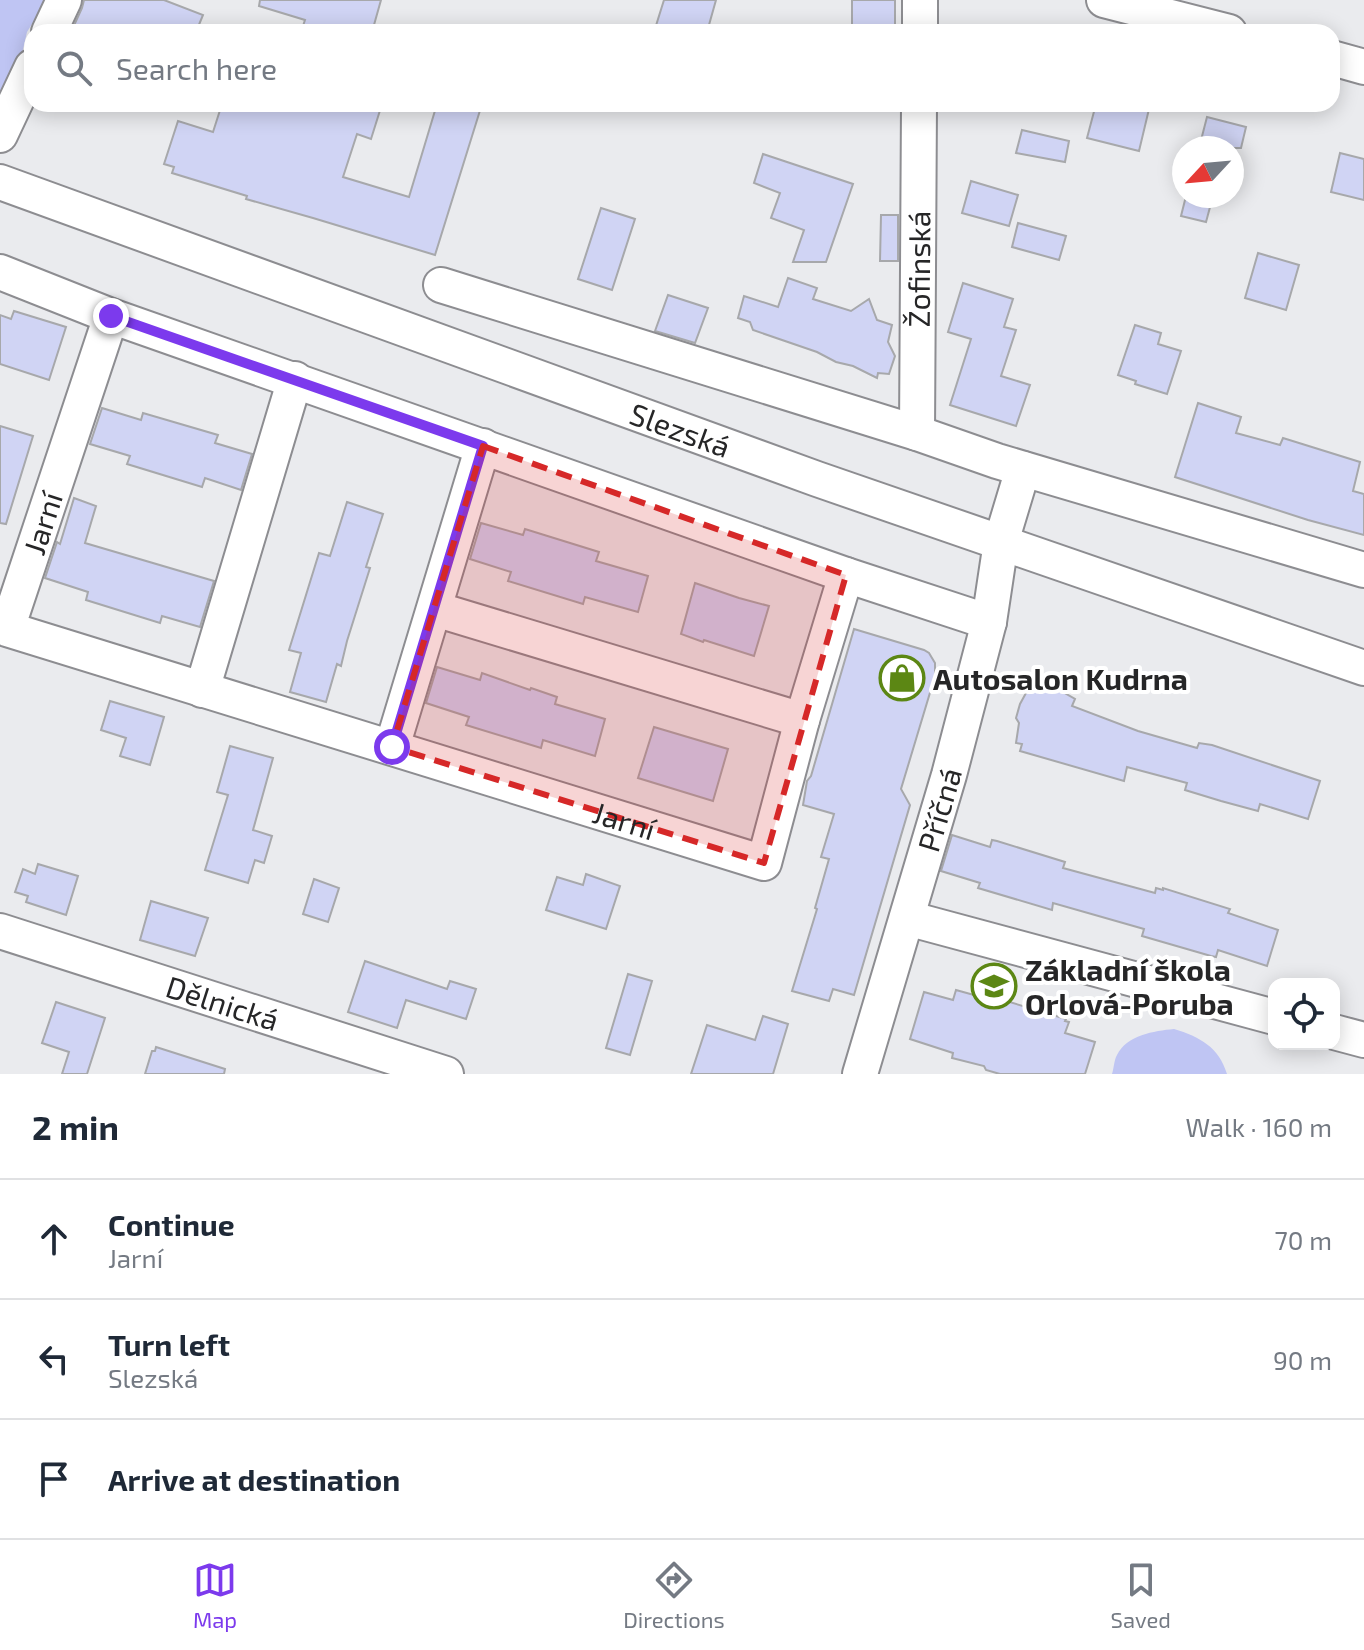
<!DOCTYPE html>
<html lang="en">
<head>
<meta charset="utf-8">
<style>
  :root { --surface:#fff; --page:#f2f2f3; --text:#1f2937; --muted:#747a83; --line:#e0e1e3; --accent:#7c3aed }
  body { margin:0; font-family:"Exo 2",sans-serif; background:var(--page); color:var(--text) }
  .controls { position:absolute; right:24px; bottom:24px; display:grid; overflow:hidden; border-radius:16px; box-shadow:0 4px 20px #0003 }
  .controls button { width:72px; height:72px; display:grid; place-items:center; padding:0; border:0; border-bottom:2px solid var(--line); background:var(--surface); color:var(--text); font:40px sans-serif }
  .compass { position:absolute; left:1172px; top:136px; width:72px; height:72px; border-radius:50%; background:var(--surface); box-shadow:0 4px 20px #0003; rotate:244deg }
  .stop { position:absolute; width:24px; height:24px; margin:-18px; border:6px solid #7c3aed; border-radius:50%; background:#fff }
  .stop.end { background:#7c3aed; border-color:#fff; box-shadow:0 2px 8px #0008 }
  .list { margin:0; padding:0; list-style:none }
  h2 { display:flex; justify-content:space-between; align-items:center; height:104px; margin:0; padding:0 32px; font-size:34px }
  h2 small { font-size:26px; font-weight:400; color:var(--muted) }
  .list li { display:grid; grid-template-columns:52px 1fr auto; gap:24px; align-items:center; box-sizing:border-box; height:120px; padding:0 32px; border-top:2px solid var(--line) }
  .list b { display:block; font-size:30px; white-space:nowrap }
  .list p { margin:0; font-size:26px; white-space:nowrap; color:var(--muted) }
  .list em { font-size:26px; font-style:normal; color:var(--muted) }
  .icon { flex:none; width:44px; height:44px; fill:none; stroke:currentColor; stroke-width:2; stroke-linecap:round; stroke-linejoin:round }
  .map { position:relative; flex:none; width:1364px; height:1074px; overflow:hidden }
  .search { position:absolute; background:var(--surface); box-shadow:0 4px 20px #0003; left:24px; right:24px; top:24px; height:88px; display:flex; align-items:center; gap:20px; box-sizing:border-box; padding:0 28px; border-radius:24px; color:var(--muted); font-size:30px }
  .sheet { height:464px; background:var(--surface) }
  nav { display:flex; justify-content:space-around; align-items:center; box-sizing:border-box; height:112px; border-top:2px solid var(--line); background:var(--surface); font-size:22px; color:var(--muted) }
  nav a { display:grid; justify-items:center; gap:4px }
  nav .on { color:var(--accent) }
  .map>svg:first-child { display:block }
  .green { fill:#bfc5f3 }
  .building { fill:#d0d4f4; stroke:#a7a8ab; stroke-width:2 }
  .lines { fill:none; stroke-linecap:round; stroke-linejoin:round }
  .minor-casing { stroke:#8d8d91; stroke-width:38 }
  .minor { stroke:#fff; stroke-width:34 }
  .route { stroke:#7c3aed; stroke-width:10 }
  .marked { fill:#d62828; fill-opacity:0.2; stroke:#d62828; stroke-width:6; stroke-dasharray:16 10; stroke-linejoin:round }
  .labels { text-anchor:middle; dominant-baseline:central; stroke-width:8; stroke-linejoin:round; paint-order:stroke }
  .street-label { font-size:30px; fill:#262627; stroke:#fff }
  .poi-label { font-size:30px; font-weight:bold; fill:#262627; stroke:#fff; text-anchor:start }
</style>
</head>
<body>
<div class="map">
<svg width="1364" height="1074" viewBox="0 0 1364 1074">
  <rect width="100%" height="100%" fill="#eaebee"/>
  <g class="green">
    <polygon points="0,0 47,0 27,32 2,140 0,139"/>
    <path d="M1174 1029C1200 1037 1219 1047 1227 1074H1112C1114 1068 1114 1060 1117 1055 1127 1035 1154 1031 1174 1029Z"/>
  </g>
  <g class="building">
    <polygon points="84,0 164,0 203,15 196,32 71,32 82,8"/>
    <polygon points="260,0 381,0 372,32 301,32 305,20 259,6"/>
    <polygon points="664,0 716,0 707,32 654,32"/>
    <rect x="852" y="0" width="43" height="32"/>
    <polygon points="222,104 382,104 371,139 357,134 343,177 409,197 437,104 482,104 435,255 313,218 246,199 247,196 172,173 174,167 164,164 178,121 213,132"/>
    <polygon points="1096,104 1129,104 1149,109 1139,151 1087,138"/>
    <polygon points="1207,117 1246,127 1241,148 1199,148"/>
    <polygon points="1022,130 1069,141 1065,162 1016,153"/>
    <polygon points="1340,153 1364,159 1364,200 1331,192"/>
    <polygon points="763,154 853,184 826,262 793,262 804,230 771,218 780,193 754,183"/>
    <polygon points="971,181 1018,195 1009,226 962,213"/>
    <polygon points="1186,196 1213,196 1206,222 1181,216"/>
    <polygon points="601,208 635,219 612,290 578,279"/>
    <polygon points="881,215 898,215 898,261 880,261"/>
    <polygon points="1018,223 1066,236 1059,260 1012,247"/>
    <polygon points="1258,253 1299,265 1286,310 1245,298"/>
    <polygon points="788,278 817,288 813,299 851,311 869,299 877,320 892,325 888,342 895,356 889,374 878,373 877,378 853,366 836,362 817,352 753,330 750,322 738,318 744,296 778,307"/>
    <polygon points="963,283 1013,299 1004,327 1016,330 1001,376 1030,385 1016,426 950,405 971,339 948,332"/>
    <polygon points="668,295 708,308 695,343 655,331"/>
    <polygon points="14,311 66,327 49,380 0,364 0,315 11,319"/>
    <polygon points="1135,325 1161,333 1158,344 1181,351 1167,394 1135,384 1136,381 1118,375"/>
    <polygon points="1198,403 1241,417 1236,433 1280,445 1283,438 1360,462 1353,491 1364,494 1364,535 1308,520 1175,477"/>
    <polygon points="102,408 141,420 143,413 218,435 215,443 252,454 241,490 205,478 202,487 127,464 130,456 90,444"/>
    <polygon points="0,426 33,436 6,524 0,523"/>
    <polygon points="74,498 96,506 85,543 214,581 200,627 162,616 160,623 86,600 88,592 45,578 57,542 60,544"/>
    <polygon points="347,502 383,514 366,567 370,568 347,641 341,666 337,664 326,702 290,692 301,653 289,650 319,553 330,556"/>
    <polygon points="481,523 523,535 525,529 599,552 596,561 648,576 638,612 585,597 583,604 508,581 511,572 470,559"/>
    <polygon points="695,583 739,598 769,606 754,656 704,640 703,642 681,634"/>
    <polygon points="854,629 924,650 929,653 935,663 935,676 901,789 910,805 854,995 833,989 829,1001 792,991 817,909 815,908 829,859 821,857 834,814 803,805 807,781 811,776"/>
    <polygon points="437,667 480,680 482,673 530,690 531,688 557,697 555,704 605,719 595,756 543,740 541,748 466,725 469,717 426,703"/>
    <polygon points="1046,687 1061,691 1075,699 1072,706 1138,731 1197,748 1199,743 1212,745 1320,781 1308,819 1260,804 1258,811 1221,801 1185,790 1187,783 1127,767 1124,781 1020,751 1022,744 1016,743 1019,723 1016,718 1020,704 1026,693 1036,688"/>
    <polygon points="110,701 164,717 150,765 120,756 126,738 101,730"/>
    <polygon points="654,727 728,749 713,801 638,778"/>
    <polygon points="230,746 273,758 253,830 272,836 264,863 255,860 248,883 205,870 228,795 217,792"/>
    <polygon points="952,835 990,847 992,840 997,841 1065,862 1063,868 1155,893 1156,888 1163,890 1163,888 1230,909 1228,913 1278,930 1267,966 1218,950 1216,957 1211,956 1142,936 1144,929 1053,903 1052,910 978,888 980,883 941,871"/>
    <polygon points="38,864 78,876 66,915 26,902 28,896 15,892 23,869 35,874"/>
    <polygon points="586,874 620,886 606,929 546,910 557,877 583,885"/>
    <polygon points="314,879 339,888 328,922 303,914"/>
    <polygon points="151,901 208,918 195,956 140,940"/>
    <polygon points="365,961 447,989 450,981 476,989 466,1019 406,1000 397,1028 348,1012"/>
    <polygon points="628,974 652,981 630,1055 606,1048"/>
    <polygon points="956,990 992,1000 993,997 1066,1019 1065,1021 1069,1022 1065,1033 1095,1042 1085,1074 1000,1074 986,1070 984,1066 952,1058 953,1053 910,1039 924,992 953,1000"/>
    <polygon points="56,1002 105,1018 87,1074 62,1074 69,1052 42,1043"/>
    <polygon points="763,1016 788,1024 773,1074 691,1074 707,1025 755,1040"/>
    <polygon points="156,1047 225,1069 224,1074 145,1074 152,1051 155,1051"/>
  </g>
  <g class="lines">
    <g class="minor-casing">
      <g id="minor">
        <polyline points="1104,0 1229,32"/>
        <polyline points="49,32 64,0"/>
        <polyline points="920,32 920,0"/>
        <polyline points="1332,58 1364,67"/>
        <polyline points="0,135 32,67"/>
        <path id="s1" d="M0 182 817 479 1364 668"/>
        <polyline points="0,272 111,316 846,575 989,622"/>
        <polyline points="441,285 917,433 997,461 1364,570"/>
        <path id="s2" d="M111 316 7 629 764 863 802 720 846 575"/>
        <path id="s3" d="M917 433 919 104"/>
        <polyline points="435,609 802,720"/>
        <polyline points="202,690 295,379"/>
        <polyline points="392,747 483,446"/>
        <polyline points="907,918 1274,1017"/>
        <path id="s4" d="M0 931 446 1074"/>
        <polyline points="1334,1032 1364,1040"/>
        <path id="s5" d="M860 1074 949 775 989 622 1001 542 1023 469"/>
      </g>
    </g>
    <use href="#minor" class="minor"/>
  </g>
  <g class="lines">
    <polyline class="route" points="111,316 483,446 392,747"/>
  </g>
  <path class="marked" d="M483 446 846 575 764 863 392 747Z"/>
  <defs>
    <g id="shop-ring" transform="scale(2.3)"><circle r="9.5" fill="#fff" stroke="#5c8714" stroke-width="1.5"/><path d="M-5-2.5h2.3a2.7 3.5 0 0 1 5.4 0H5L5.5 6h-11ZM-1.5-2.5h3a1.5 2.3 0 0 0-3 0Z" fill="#5c8714"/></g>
    <g id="school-ring" transform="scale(2.3)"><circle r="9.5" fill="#fff" stroke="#5c8714" stroke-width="1.5"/><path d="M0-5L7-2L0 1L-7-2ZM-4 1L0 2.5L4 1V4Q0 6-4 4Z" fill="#5c8714"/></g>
  </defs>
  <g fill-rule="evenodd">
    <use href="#shop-ring" x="902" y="678"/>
    <use href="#school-ring" x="994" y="986"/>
  </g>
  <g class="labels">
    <g class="street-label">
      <text stroke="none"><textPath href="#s3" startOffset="164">Žofinská</textPath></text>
      <text stroke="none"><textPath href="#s1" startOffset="724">Slezská</textPath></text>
      <text transform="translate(42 523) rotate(-72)">Jarní</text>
      <text stroke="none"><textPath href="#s5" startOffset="276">Příčná</textPath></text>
      <text stroke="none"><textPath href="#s2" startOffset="976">Jarní</textPath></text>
      <text stroke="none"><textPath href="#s4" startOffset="234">Dělnická</textPath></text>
    </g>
    <g class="poi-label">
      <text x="933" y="678">Autosalon Kudrna</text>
      <text x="1025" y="969">Základní škola<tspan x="1025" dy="34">Orlová-Poruba</tspan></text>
    </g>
  </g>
</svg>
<div class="controls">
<button><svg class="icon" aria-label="locate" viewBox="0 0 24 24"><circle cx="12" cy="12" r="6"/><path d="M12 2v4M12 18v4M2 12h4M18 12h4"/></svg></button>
</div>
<svg class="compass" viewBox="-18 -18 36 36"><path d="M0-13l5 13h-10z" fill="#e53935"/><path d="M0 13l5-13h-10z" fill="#747a83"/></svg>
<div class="stop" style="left:392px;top:747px"></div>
<div class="stop end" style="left:111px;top:316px"></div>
<div class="search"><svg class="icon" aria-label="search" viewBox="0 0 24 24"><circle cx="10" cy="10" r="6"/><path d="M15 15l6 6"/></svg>Search here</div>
</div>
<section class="sheet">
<h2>2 min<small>Walk · 160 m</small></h2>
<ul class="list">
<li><svg class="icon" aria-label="ahead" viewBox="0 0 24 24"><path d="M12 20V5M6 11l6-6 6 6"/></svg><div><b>Continue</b><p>Jarní</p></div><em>70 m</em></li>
<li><svg class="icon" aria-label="left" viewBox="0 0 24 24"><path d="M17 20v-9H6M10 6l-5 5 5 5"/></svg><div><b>Turn left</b><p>Slezská</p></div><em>90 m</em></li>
<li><svg class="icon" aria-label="arrive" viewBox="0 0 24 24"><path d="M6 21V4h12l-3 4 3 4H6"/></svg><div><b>Arrive at destination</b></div></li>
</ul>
</section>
<nav>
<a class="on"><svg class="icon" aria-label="map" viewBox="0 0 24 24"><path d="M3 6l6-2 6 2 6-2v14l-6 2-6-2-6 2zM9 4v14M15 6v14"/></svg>Map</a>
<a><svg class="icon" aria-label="directions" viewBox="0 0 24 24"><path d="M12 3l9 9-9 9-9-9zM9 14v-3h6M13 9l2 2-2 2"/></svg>Directions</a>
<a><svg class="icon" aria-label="saved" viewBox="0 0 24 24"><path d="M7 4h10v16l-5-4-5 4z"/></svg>Saved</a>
</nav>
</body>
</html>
